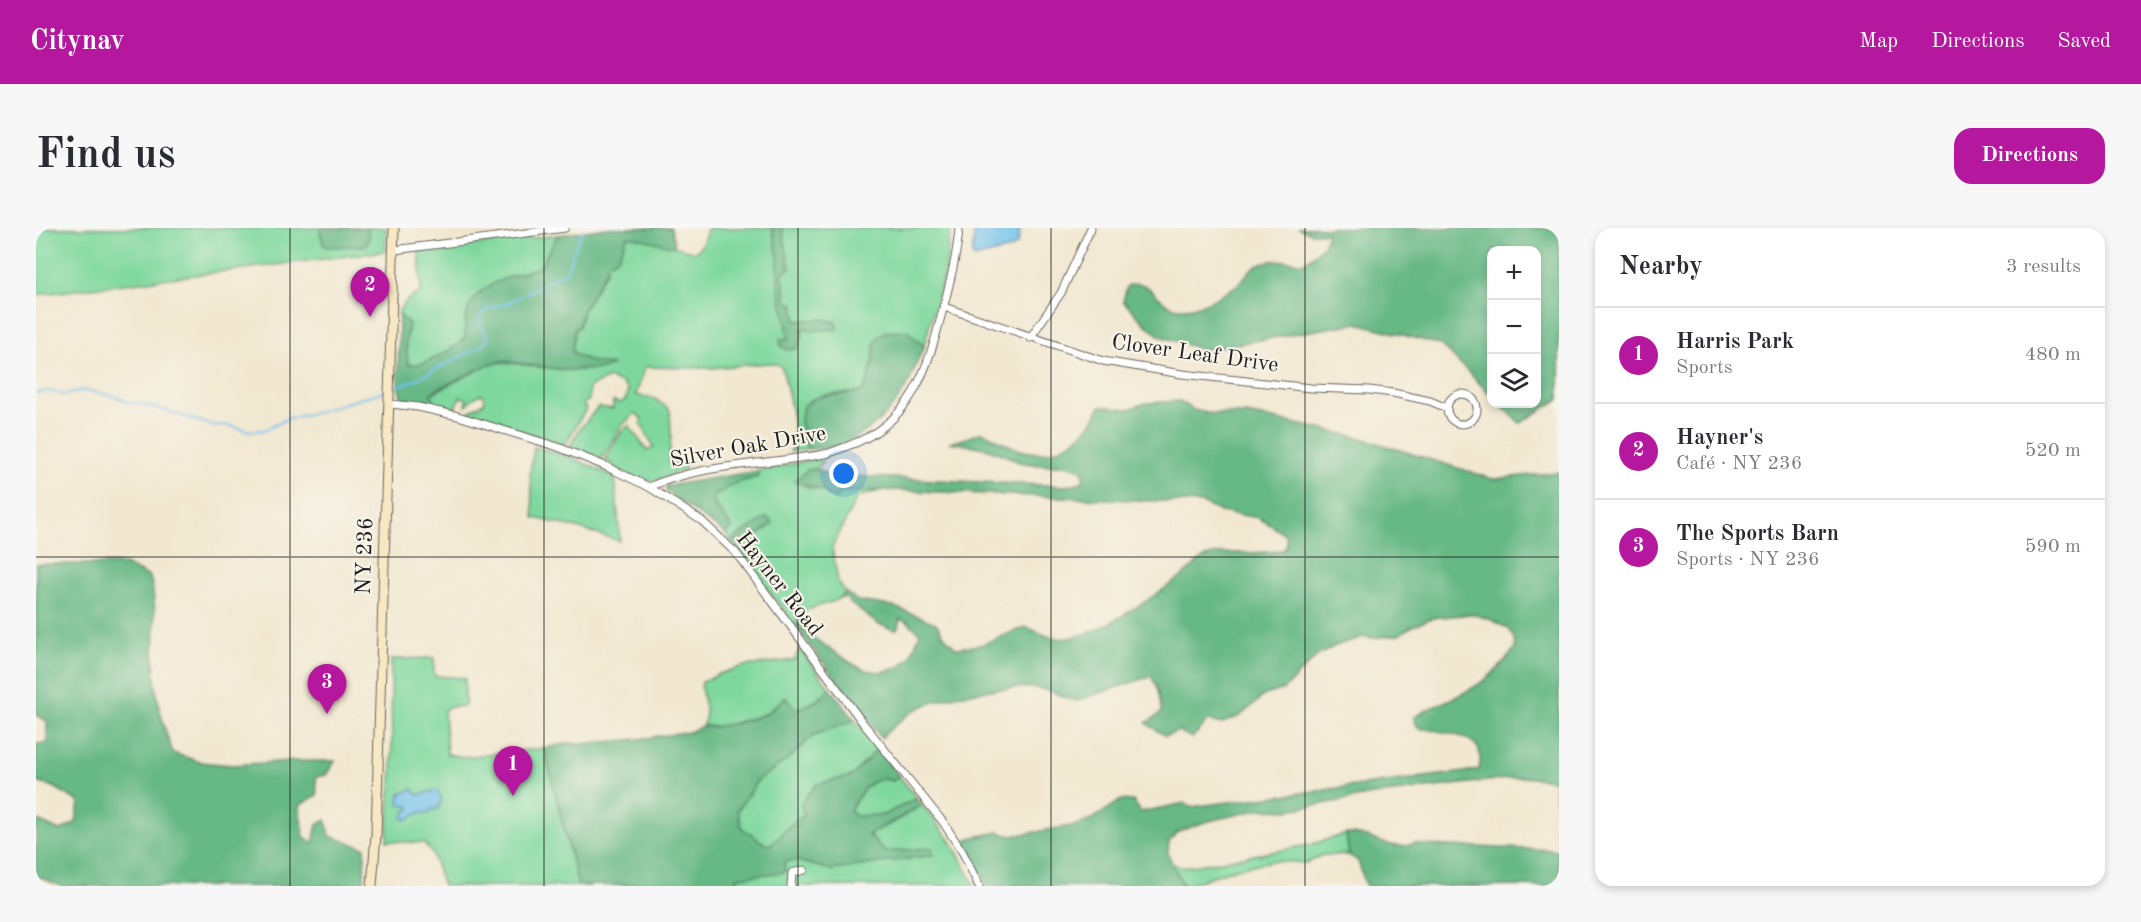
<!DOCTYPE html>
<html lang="en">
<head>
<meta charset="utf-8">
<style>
  :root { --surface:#fff; --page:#f7f7f7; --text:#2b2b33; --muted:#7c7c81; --line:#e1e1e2; --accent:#b5179e }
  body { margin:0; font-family:"Old Standard TT",serif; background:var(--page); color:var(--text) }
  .controls { position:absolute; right:18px; top:18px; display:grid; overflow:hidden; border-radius:12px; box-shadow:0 3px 9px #0003 }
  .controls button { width:54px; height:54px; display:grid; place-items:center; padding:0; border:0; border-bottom:2px solid var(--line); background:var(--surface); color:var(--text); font:30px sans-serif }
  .you { position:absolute; left:808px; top:246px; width:21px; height:21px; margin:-15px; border:4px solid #fff; border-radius:50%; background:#1a73e8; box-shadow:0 0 0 9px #1a73e833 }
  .badge { display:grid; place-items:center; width:39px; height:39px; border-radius:50%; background:var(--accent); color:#fff; font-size:20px; font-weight:700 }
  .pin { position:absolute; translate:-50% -50px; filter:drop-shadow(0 2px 3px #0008) }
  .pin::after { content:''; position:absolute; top:32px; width:21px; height:18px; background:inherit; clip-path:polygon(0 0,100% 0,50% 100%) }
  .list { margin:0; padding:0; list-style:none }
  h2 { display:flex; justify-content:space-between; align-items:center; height:78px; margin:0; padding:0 24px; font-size:26px }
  h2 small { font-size:20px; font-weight:400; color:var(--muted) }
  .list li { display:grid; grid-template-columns:39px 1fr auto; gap:18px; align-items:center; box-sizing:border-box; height:96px; padding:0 24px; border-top:2px solid var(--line) }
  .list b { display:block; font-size:22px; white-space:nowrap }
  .list p { margin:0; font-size:20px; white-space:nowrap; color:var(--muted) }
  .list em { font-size:20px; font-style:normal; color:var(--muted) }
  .icon { flex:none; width:33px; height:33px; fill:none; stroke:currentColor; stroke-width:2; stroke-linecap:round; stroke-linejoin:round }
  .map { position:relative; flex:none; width:1523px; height:658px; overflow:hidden; border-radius:18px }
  header { display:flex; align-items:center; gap:36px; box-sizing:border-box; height:84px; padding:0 30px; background:var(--accent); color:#fff }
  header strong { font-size:28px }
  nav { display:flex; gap:33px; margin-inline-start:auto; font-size:21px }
  .intro { display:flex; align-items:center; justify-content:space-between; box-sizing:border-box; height:144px; padding:0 36px }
  h1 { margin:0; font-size:42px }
  .button { padding:15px 27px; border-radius:18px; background:var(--accent); color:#fff; font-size:21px; font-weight:700 }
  main { display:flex; gap:36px; padding:0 36px }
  aside { flex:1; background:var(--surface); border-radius:18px; box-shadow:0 3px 9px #0003 }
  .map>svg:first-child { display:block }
  .green { fill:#7ed89e; stroke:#4d7a5d; stroke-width:1.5 }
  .forest { fill:#66b885; stroke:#416a50; stroke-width:1.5 }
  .water { fill:#71c1ec; stroke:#466e84; stroke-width:1.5 }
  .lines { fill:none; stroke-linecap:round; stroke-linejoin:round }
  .stream { stroke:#71c1ec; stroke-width:2 }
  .minor-casing { stroke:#67635b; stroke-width:9 }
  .secondary-casing { stroke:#67635b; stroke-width:11 }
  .minor { stroke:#fff; stroke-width:7 }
  .secondary { stroke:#f7e8c3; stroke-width:9 }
  .grid { fill:none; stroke:#1c1c1c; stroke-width:1.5; stroke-opacity:0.55 }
  .labels { text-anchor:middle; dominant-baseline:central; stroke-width:4.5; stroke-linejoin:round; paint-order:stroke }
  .street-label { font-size:22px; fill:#1c1c1c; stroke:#f7f3e8 }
</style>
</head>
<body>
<header>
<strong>Citynav</strong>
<nav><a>Map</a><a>Directions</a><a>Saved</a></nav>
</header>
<div class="intro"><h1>Find us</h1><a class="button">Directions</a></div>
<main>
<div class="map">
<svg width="1523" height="658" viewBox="0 0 1523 658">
  <rect width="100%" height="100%" fill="#f7f3e8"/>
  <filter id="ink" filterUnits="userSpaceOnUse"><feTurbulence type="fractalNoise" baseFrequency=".0167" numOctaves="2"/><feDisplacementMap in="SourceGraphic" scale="12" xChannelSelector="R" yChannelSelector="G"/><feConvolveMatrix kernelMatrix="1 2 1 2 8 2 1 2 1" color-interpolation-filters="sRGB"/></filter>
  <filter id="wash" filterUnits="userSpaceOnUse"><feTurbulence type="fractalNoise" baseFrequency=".008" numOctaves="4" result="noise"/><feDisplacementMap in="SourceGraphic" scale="24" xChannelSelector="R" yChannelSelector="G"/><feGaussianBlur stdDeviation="1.35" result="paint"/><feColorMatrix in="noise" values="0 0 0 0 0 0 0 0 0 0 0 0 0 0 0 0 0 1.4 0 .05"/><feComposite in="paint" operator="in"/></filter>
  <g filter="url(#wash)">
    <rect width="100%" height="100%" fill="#f2e8d1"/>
    <g class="green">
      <polygon points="0,0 350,0 350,23 0,67"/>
      <path d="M672 0H915L909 42 888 118 886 116 838 131 829 160 825 164 788 167 774 172 764 194 771 221 755 224 754 222C765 210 750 157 746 140L741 136 733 135 675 140 609 139 600 167 619 171 634 182 635 207 633 234 648 232 649 242C638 244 627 252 616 253 602 255 583 241 571 234L569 231 585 204 593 197 611 223 618 219 605 196 606 191 600 185 586 197 566 230H563L535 219V216L543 202 562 179 577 181V173L585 175 590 171 592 162 586 155 573 150 553 159V172L547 176 550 181 529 217 433 186 432 184 449 174 448 168 446 166 437 170 430 178 431 171 424 169 418 182 395 175 397 174 395 166 456 135C469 133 481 136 494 138 520 141 549 146 575 137 564 136 538 134 536 120 536 114 539 108 539 101L543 99 547 82 571 42 570 37 583 28 575 12 598 8 660 24 666 16Z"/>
      <path d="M522 7 504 39 492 43 429 104V110C418 121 387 140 372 136L370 113 373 96 363 87V82L372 71 385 64 383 23Z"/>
      <polygon points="498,219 532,228 579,249 584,313 538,299 498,290 494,246"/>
      <path d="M785 230 786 233 781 241 772 242 765 248 770 259 786 262 799 271 806 264 847 262 821 269 796 320 802 354 809 364C799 379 779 374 766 386 763 389 762 395 760 399L689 305 696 299 678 276V268L700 255 722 249 721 243Z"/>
      <path d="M763 421 794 460C785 472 774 476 760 481L749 469 729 486 687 498H666C676 482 662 469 666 454L683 446 708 438 759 432Z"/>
      <polygon points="398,430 398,448 429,450 429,478 412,479 408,483 411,526 428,529 508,520 542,657 550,656 554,658 407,658 396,625 388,615 351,613 356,536 355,431"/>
      <polygon points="819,492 842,520 816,548 804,552 768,588 760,592 735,616 731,617 706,600 701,583 722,552 752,531 778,507"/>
      <path d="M863 548 881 570 848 587 819 588 814 581C826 565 835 545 857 553Z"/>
      <polygon points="886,577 915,613 939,658 703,658 701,649 749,643 748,634 758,632 796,642 897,627 895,620 849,624 832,606 858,594"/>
      <path d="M1310 606 1313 627H1287L1271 635 1237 633 1201 640 1148 658 1136 635C1145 641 1157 638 1168 636L1273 617Z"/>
    </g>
    <g class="forest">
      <polygon points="285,0 332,0 333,10 330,17 326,18 293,19 288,18 284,5"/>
      <path d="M573 0H635L639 19 598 9H591L583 28 571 37V41L547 82 543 99 539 101 536 122 538 126 557 134 577 137 566 141 528 142 467 133 456 135 399 162 395 166 398 171 397 174 369 171 365 168 362 157 363 87 373 96 370 113 372 136C387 140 418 121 429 110 424 58 465 52 504 39L522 7Z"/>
      <polygon points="736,0 746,0 754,40 746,45 751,74 758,76 760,93 785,91 800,94 801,101 774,103 772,100 766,101 766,110 761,121 752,122 745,118 744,111 752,111 751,98 742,59 742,29"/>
      <path d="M1262 0H1523V171L1484 195 1464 176H1500V22H1456L1455 167 1405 117 1321 95 1167 122 1124 108 1110 97 1087 73 1091 58C1095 57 1100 55 1104 56 1120 58 1125 86 1156 79 1171 76 1189 66 1202 56 1208 51 1214 40 1221 37 1235 30 1252 33 1267 35 1277 28 1291 19 1291 5H1274Z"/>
      <path d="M871 103 888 118C883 129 879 141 874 152 854 191 816 223 771 221L764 194 767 178 781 169 825 164 829 160 838 131V117L842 109 849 104Z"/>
      <path d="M1142 173 1158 182 1172 185 1209 186 1232 190 1322 209 1457 251 1523 244V603L1518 552 1485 549 1349 565 1252 582 1226 581 1169 594 1140 605 1133 614 1132 625 1136 635 1147 658H951L928 615 934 610 962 604 975 608 1041 597 1055 592 1085 572 1097 573 1105 584 1149 575 1154 579 1443 542C1444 536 1445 528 1443 523 1439 506 1397 503 1382 500L1377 490C1395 478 1415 472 1433 462 1452 452 1467 437 1479 420L1478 410 1471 400 1453 391 1436 386 1396 390 1375 399 1363 407 1338 410 1327 409 1299 418 1281 428 1248 461 1229 467 1204 488 1184 496 1173 492 1156 510 1143 503 1129 508 1110 495 1125 485C1125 472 1122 459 1115 448L1041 473C1029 470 1020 465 1010 462 981 454 913 467 885 479 869 486 857 499 845 510L760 399 763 394 769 404 817 436 829 442 843 444 861 440 874 430 884 405 872 394 864 391 862 400 859 402 842 396 814 375 811 370H805L809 364 822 373 856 378 900 395 909 409 921 420 944 417 989 399C998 402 1009 408 1019 410 1055 415 1116 369 1145 349 1153 343 1161 333 1170 329 1190 321 1226 328 1247 322L1250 318V307L1223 290 1185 284 1166 275 855 262 806 264 799 271 786 262 758 253 772 242 781 241 793 247 1029 258 1046 254 1048 249 1046 242 1029 237H1003L983 234 971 228 949 220 913 214 928 211 946 204C959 209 971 217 985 222 1017 233 1055 208 1064 178L1092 181 1110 175Z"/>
      <polygon points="721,243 722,249 700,255 678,268 678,276 696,300 689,305 630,263 630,258"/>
      <polygon points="731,289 737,296 706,318 697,311"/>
      <path d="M0 336H89L114 349C123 381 116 414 119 447 120 471 129 503 137 525L164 534 196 537 256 533H299L290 547 280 549 281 567 263 578 268 609 277 615 281 596 290 592 294 608 329 620 328 658H25L0 648V592L24 603 40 594 43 574 18 559 0 554V516L11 515V493L0 487Z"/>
      <path d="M794 460 819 492 778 507 752 531 722 552 701 583 706 600 730 617 735 616 760 592 768 588 765 575 781 556 816 548 842 520 863 548 857 553C835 545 825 565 814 581L819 588 848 587 881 570 886 577 832 607 849 624 896 620 897 627 796 642 758 632 748 634 749 644 701 649 703 658 542 657 508 520 533 515 543 516 602 511 653 504 666 498 676 499 702 495 730 486 749 469 760 481C774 477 785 472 794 460Z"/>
      <path d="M1310 606C1334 604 1356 626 1379 615L1388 617 1521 622 1523 620V658H1330L1322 633 1313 627Z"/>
    </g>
    <g class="water">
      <polygon points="939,0 984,0 982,15 975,21 938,30 936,27"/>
      <polygon points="377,561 382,567 401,562 406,571 402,581 395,582 393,586 386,584 369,592 367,589 368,585 373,582 374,579 363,576 364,566"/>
    </g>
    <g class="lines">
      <g class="stream">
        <polyline points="360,159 379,152 445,118 452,112 443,94 444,88 453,80 470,76 530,44 544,8 548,2"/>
        <polyline points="0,165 13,163 29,167 47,162 82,169 93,175 104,175 179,198 190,197 214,203 229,202 253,190 274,186 348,163"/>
      </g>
    </g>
  </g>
  <g filter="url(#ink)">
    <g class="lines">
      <g class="minor-casing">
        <g id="minor">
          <polyline points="358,22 529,0"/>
          <polyline points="908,79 1067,133 1146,146 1275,160 1333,162 1357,165 1394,173 1411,180"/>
          <polyline points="994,110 1025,65 1055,0"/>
          <circle cx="1426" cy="181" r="15"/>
          <polyline points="354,176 382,179 422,188 522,219 569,238 613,259 666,293 700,325 827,495 907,594 927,625 943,658"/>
          <path d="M613 259C667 235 730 237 788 226 795 225 802 222 809 219 876 196 891 143 907 81 914 54 921 27 923 0"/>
          <polyline points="755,658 756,645 768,642"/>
        </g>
      </g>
      <g class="secondary-casing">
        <polyline id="secondary" points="336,658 340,606 358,0"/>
      </g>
      <use href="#minor" class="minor"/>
      <use href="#secondary" class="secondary"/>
    </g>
  </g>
  <path class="grid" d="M254 0V658M508 0V658M762 0V658M1015 0V658M1269 0V658M0 329H1523"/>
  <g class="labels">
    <g class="street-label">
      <text transform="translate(1159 126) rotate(8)">Clover Leaf Drive</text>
      <text transform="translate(712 219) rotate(-10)">Silver Oak Drive</text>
      <text transform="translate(329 328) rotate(-88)">NY 236</text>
      <text transform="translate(743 356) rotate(52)">Hayner Road</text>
    </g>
  </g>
</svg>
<div class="controls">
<button>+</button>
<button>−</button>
<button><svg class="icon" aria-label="layers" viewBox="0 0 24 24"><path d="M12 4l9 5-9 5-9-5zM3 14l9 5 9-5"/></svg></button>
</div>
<div class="you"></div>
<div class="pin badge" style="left:477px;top:568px">1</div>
<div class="pin badge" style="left:334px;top:89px">2</div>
<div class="pin badge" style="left:291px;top:486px">3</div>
</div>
<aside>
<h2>Nearby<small>3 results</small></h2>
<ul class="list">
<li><span class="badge">1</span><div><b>Harris Park</b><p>Sports</p></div><em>480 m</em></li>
<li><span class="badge">2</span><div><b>Hayner's</b><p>Café · NY 236</p></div><em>520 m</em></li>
<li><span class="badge">3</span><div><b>The Sports Barn</b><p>Sports · NY 236</p></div><em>590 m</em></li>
</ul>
</aside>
</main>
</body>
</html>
